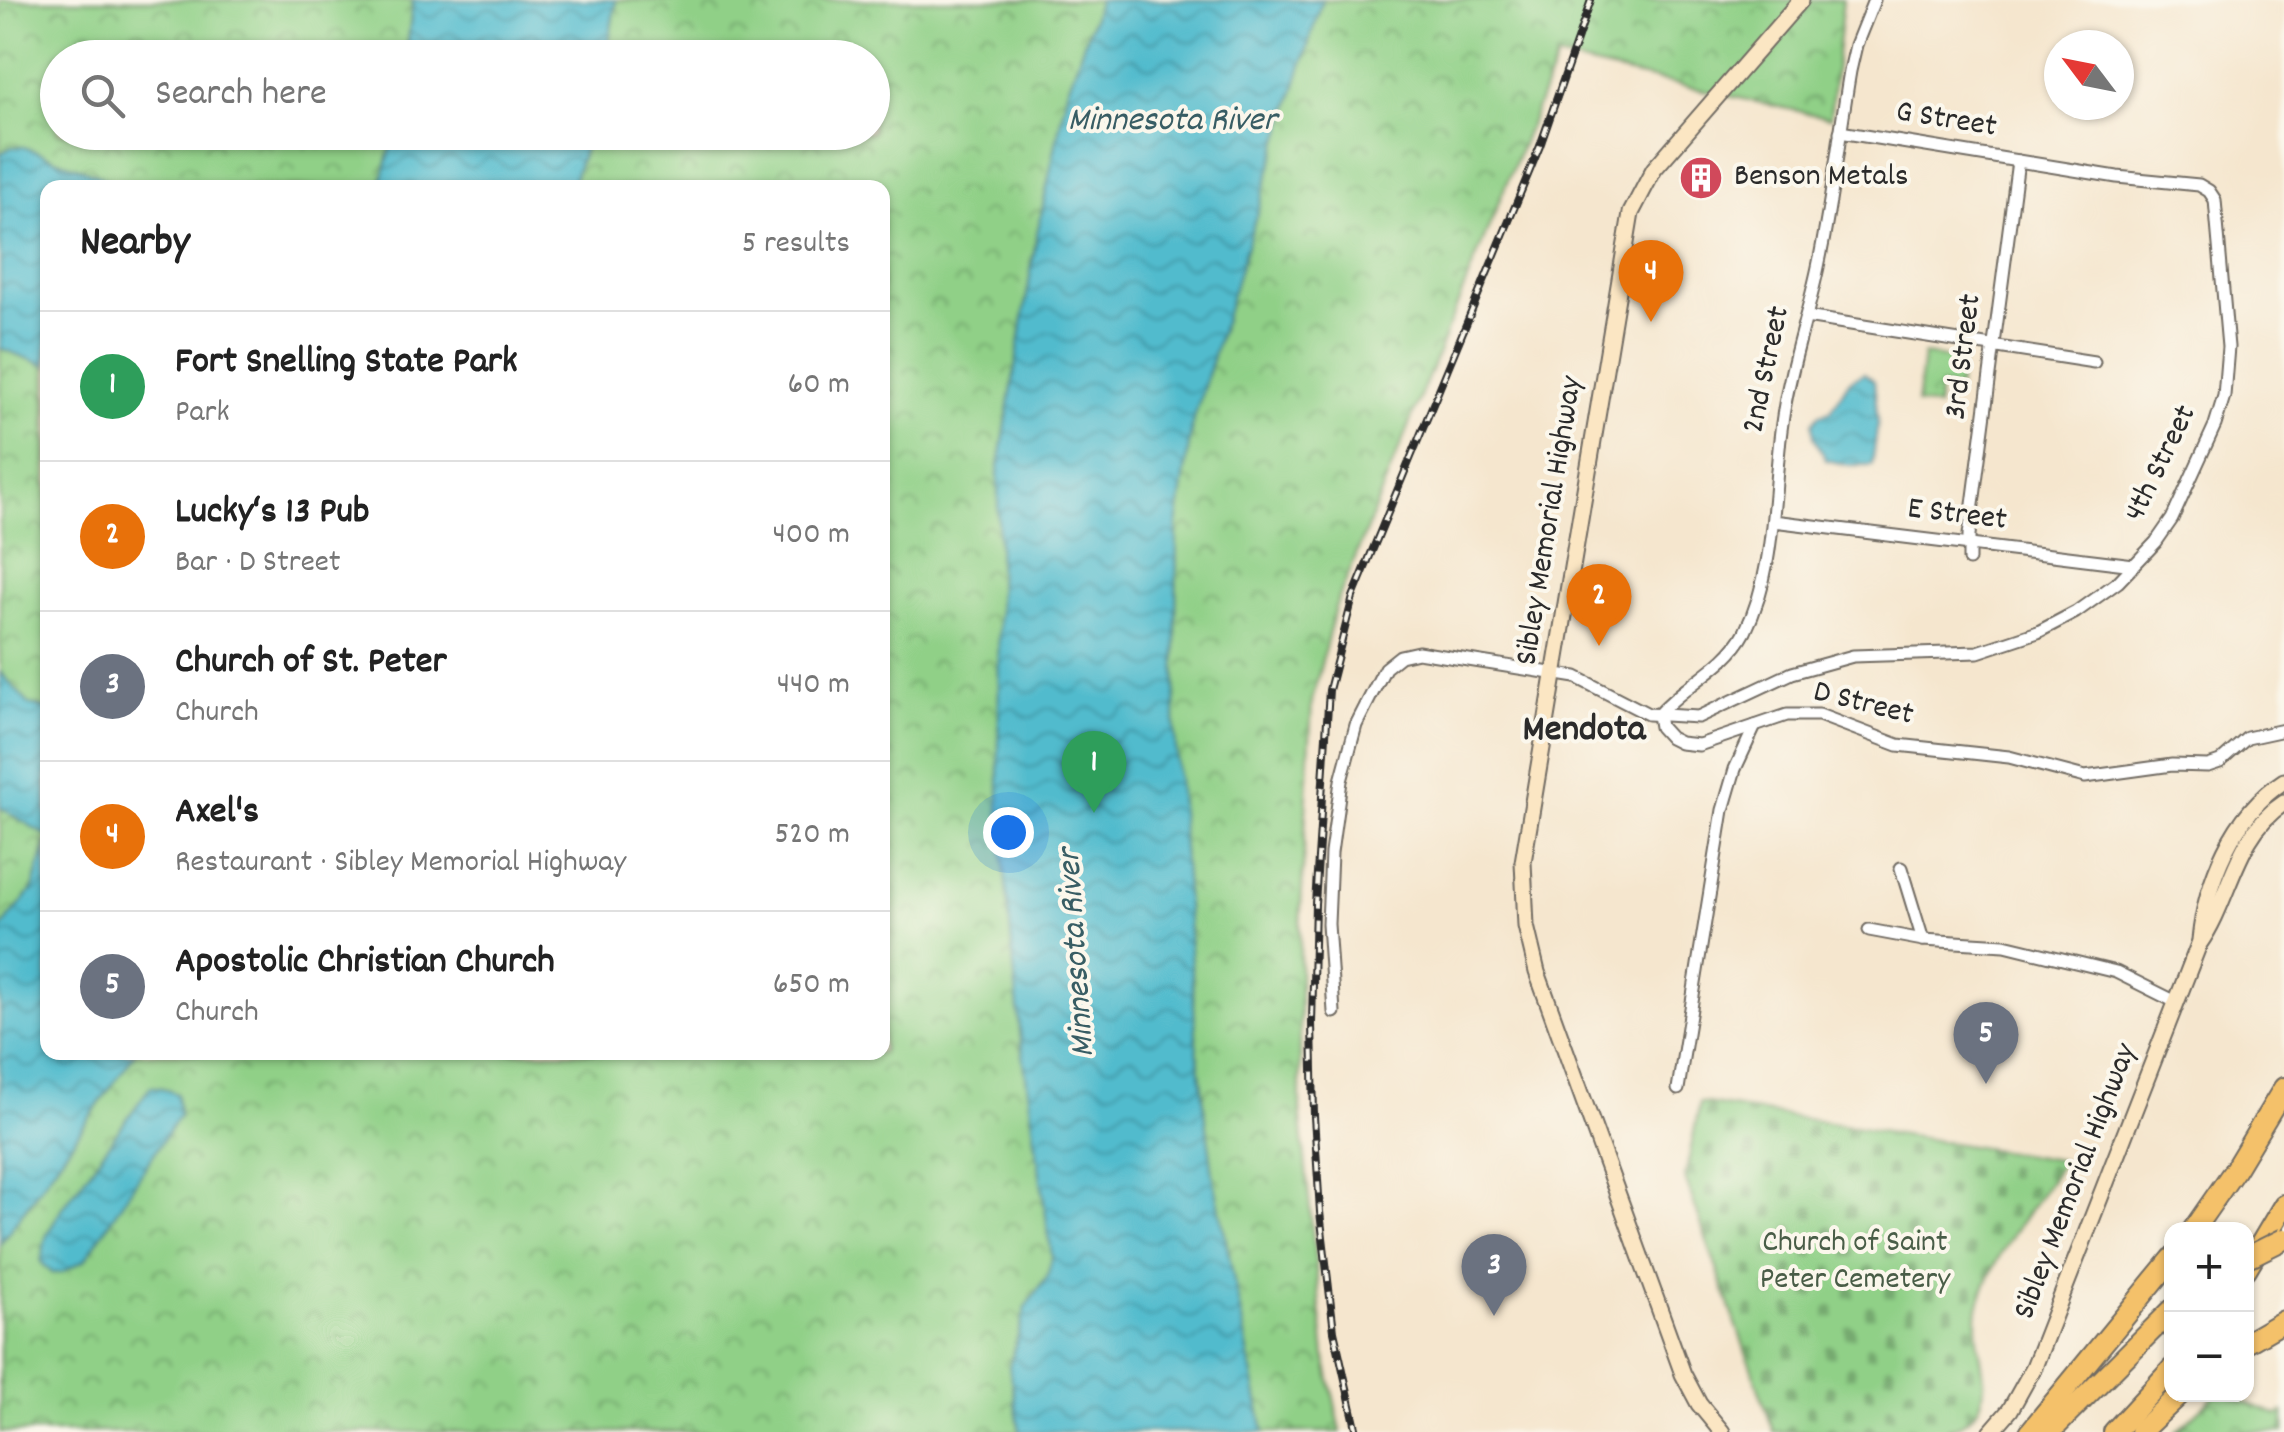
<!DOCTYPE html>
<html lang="en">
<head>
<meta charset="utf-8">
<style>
  :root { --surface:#fff; --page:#f2f2f2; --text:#222; --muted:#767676; --line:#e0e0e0; --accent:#d93025 }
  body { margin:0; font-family:Dekko,sans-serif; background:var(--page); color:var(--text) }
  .controls { position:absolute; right:30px; bottom:30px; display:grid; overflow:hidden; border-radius:20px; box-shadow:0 2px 8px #0004 }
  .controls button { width:90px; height:90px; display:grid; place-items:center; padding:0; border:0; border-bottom:2px solid var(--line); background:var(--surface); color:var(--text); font:50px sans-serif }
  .compass { position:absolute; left:2044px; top:30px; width:90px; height:90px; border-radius:50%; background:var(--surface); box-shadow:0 2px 8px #0004; rotate:302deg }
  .you { position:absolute; left:1008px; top:832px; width:35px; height:35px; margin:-25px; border:8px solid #fff; border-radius:50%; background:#1a73e8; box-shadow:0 0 0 15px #1a73e833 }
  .badge { display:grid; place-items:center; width:65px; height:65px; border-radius:50%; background:var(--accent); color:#fff; font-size:32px; font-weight:700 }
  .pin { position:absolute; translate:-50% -82px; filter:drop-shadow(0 2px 5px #0008) }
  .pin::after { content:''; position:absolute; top:52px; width:35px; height:30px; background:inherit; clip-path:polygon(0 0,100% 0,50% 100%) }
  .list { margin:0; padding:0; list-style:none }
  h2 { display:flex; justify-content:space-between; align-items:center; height:130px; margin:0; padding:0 40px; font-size:42px }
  h2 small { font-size:32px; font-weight:400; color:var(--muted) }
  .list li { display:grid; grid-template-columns:65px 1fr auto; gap:30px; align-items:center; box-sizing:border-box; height:150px; padding:0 40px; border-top:2px solid var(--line) }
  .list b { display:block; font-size:38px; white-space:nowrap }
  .list p { margin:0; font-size:32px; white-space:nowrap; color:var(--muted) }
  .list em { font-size:32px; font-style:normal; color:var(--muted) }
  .icon { flex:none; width:55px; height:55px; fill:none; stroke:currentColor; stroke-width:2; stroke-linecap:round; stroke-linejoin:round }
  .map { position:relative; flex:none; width:2284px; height:1432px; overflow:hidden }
  .search { position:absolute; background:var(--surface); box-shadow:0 2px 8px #0004; left:40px; top:40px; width:850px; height:110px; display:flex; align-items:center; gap:25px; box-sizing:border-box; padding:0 35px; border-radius:55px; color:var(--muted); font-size:38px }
  .panel { position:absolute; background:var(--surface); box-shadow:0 2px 8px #0004; left:40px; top:180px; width:850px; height:880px; border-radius:20px }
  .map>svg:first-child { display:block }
  .cemetery { fill:url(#cemetery-stones); stroke:#5e7e59; stroke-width:2.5 }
  .park { fill:url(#park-crowns); stroke:#5e7e59; stroke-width:2.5 }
  .water { fill:url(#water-waves); stroke:#3e737c; stroke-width:2.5 }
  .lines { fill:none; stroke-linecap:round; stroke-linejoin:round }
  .minor-casing { stroke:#726c64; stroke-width:15 }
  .secondary-casing { stroke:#726c64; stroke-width:19 }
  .motorway-casing { stroke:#726c64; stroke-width:24 }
  .minor { stroke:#fff; stroke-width:11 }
  .secondary { stroke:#fbe6c3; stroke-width:15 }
  .motorway { stroke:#f4c16a; stroke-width:20 }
  .rail-casing { stroke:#2b2b2b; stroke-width:8 }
  .rail { stroke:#fbf7ec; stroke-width:4; stroke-dasharray:11; stroke-linecap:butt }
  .motorway-bridge-casing { stroke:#726c64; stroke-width:24; stroke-linecap:butt }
  .motorway-bridge { stroke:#f4c16a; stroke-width:20 }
  .labels { text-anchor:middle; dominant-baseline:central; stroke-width:8; stroke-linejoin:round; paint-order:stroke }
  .street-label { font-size:32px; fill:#2b2b2b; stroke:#fbf7ec }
  .poi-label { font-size:32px; fill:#2b2b2b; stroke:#fbf7ec; text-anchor:start }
  .park-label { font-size:32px; fill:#495d47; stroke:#fbf7ec }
  .water-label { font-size:35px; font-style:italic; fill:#385d64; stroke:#fbf7ec }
  .quarter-label { font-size:38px; font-weight:bold; fill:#2b2b2b; stroke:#fbf7ec }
</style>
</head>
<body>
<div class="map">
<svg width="2284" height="1432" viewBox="0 0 2284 1432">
  <defs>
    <pattern id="cemetery-stones" width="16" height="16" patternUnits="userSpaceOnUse" patternTransform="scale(2.5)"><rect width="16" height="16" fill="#90d087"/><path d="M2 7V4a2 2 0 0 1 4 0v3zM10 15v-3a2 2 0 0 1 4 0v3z" fill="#76a96f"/></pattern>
    <pattern id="park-crowns" width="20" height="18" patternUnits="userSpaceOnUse" patternTransform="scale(2.5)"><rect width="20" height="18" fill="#90d087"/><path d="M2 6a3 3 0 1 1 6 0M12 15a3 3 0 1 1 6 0" fill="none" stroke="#76a96f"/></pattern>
    <pattern id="water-waves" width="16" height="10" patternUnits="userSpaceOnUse" patternTransform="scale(2.5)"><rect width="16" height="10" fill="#51bbcd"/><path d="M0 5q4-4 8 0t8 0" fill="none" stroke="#4398a7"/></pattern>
  </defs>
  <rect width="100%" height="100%" fill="#fbf7ec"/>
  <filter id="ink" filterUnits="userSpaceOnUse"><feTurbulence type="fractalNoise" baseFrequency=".01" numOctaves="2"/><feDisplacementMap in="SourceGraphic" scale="20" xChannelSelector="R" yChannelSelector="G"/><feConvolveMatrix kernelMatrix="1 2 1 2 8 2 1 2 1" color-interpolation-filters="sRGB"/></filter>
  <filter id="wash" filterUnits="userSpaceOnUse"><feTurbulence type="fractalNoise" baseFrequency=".0048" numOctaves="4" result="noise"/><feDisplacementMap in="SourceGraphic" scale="40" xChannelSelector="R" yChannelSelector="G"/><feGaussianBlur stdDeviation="2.25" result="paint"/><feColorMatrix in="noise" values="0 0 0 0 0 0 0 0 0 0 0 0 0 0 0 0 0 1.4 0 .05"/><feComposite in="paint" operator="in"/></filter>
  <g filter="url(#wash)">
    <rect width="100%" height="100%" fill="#f5e6ce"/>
    <path class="cemetery" d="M1700 1102 2063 1161C2035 1205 1995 1251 1980 1300 1964 1354 2018 1404 1943 1432H1774L1685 1178Z"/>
    <g class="park">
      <polygon points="0,0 413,0 406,57 58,58 58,132 395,133 380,187 120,187 95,174 12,147 0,154"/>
      <polygon points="616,0 1843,0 1830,118 1557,58 1335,608 1312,701 1300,926 1300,1110 1325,1356 1341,1432 0,1432 0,1244 135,1053 882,1052 882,188 571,187 589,133 872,132 872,58 606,57"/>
      <polygon points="0,348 47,366 47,709 30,705 0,672"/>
      <polygon points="1923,355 1962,360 1958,388 1940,386 1937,407 1917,404"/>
      <polygon points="0,807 48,836 33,889 0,930"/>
      <polygon points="2215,1395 2227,1395 2278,1415 2284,1412 2284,1432 2176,1432"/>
    </g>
    <g class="water">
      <polygon points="413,0 616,0 606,57 406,57"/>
      <polygon points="1099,0 1322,0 1192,425 1177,525 1175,734 1197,1048 1213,1174 1264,1432 1020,1432 1009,1367 1026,1307 1047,1277 1052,1258 1021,1041 999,812 998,472 1037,234 1067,91"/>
      <polygon points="395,133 395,132 589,133 571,187 380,187"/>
      <polygon points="12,147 24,147 95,174 120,187 48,188 47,366 0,348 0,154"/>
      <polygon points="1864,373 1874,381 1878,423 1872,465 1849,465 1826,460 1814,437 1813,423 1820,414 1831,411 1849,381"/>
      <polygon points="0,672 30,705 47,709 47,836 0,807"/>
      <polygon points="47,842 48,1052 135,1053 0,1244 0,930 33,889"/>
      <polygon points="150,1087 159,1087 177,1094 179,1115 85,1260 61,1273 52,1273 41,1262 46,1237 59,1213"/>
    </g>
  </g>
  <g filter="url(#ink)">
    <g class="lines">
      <g class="minor-casing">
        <g id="minor">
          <polyline points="1806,317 2094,362"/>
          <polyline points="1773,521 2134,565"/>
          <polyline points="1969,560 1969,535 2018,161"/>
          <path d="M1658 715C1684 684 1726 668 1745 632 1777 567 1772 492 1782 423 1789 370 1807 319 1818 267 1832 202 1839 136 1850 71L1856 45 1874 0"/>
          <polyline points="1658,715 1660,727 1670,738 1680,743 1699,745 1787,715 1819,715 1898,745 2009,757 2085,777 2172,765 2208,766 2220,762 2247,738 2284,730"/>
          <polyline points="1901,868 1923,940"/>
          <polyline points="1869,930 1923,940 2005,945 2116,972 2176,1002"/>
          <polyline points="1334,1012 1328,924 1331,853 1341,781 1356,725 1385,668 1400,656 1418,652 1576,677 1648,714 1698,717 1792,673 1853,656 1978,652 2038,632 2076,612 2118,582 2156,542 2172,519 2215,425 2224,396 2228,347 2215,200 2209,191 2199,185 2117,177 1840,132"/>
          <polyline points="1678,1089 1723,810 1735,769 1755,726"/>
        </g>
      </g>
      <g class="secondary-casing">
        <g id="secondary">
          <path d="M2200 940C2206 881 2233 814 2284 781"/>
          <polyline points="1722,1432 1699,1404 1683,1374 1537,972 1526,926 1523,862 1631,213 1654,169 1801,0"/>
          <path d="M1991 1432 2010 1410 2034 1367 2199 944C2231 899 2234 835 2284 803"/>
        </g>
      </g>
      <g class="motorway-casing">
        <g id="motorway">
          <polyline points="2193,1230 2234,1171 2284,1088"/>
          <polyline points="2246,1269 2284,1205"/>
          <polyline points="2246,1343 2284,1321"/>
          <polyline points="2030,1432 2172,1259"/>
          <polyline points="2050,1432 2172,1310"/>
          <polyline points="2114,1432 2172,1369"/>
          <polyline points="2140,1432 2180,1394"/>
        </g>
      </g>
      <use href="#minor" class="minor"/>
      <use href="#secondary" class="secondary"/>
      <use href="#motorway" class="motorway"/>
      <g class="rail-casing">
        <polyline id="rail" points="1357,1432 1334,1331 1320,1212 1314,1116 1312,1023 1315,904 1329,690 1353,597 1540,146 1591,0"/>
      </g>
      <use href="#rail" class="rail"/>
      <g class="motorway-bridge-casing">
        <polyline id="motorway-bridge" points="2246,1258 2284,1239"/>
      </g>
      <use href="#motorway-bridge" class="motorway-bridge"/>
    </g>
  </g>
  <defs>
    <g id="building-disc" transform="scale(2.25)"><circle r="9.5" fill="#d1495b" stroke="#fbf7ec"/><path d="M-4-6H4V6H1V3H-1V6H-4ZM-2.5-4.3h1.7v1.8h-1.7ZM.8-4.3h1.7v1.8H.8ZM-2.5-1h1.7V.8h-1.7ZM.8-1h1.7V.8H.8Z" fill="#fff"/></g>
  </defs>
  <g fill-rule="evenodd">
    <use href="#building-disc" x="1701" y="178"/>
  </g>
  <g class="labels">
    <g class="street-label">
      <text transform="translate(1946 121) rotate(9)">G Street</text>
      <text transform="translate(1965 357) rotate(-83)">3rd Street</text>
      <text transform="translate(1768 370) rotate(-78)">2nd Street</text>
      <text transform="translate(2162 464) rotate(-64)">4th Street</text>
      <text transform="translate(1957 516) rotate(7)">E Street</text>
      <text transform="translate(1551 521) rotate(-81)">Sibley Memorial Highway</text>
      <text transform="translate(1863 705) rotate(14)">D Street</text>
      <text transform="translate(2077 1182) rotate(-69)">Sibley Memorial Highway</text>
    </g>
    <g class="poi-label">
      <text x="1734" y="178">Benson Metals</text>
    </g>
    <g class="park-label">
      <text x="1855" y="1244">Church of Saint<tspan x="1855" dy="37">Peter Cemetery</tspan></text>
    </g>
    <g class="water-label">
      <text x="1172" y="122">Minnesota River</text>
      <text transform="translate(1078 953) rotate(-94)">Minnesota River</text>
    </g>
    <g class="quarter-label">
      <text x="1584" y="731">Mendota</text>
    </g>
  </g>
</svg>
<div class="controls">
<button>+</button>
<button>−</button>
</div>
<svg class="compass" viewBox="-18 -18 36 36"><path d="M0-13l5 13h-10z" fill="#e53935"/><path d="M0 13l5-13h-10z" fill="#767676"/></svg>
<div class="you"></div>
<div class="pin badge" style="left:1094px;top:813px;background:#2e9e5b">1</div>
<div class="pin badge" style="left:1599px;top:646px;background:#e8710a">2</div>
<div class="pin badge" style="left:1494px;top:1316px;background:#6b7280">3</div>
<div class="pin badge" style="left:1651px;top:322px;background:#e8710a">4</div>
<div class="pin badge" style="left:1986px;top:1084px;background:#6b7280">5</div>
<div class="search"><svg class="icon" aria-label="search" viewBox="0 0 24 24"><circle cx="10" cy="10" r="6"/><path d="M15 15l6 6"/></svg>Search here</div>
<section class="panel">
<h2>Nearby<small>5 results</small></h2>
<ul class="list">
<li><span class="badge" style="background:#2e9e5b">1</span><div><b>Fort Snelling State Park</b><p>Park</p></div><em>60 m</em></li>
<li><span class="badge" style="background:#e8710a">2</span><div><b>Lucky‘s 13 Pub</b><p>Bar · D Street</p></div><em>400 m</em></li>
<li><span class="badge" style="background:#6b7280">3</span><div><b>Church of St. Peter</b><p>Church</p></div><em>440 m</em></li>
<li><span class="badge" style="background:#e8710a">4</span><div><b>Axel's</b><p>Restaurant · Sibley Memorial Highway</p></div><em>520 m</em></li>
<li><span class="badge" style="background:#6b7280">5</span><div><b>Apostolic Christian Church</b><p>Church</p></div><em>650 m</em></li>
</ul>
</section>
</div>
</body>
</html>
